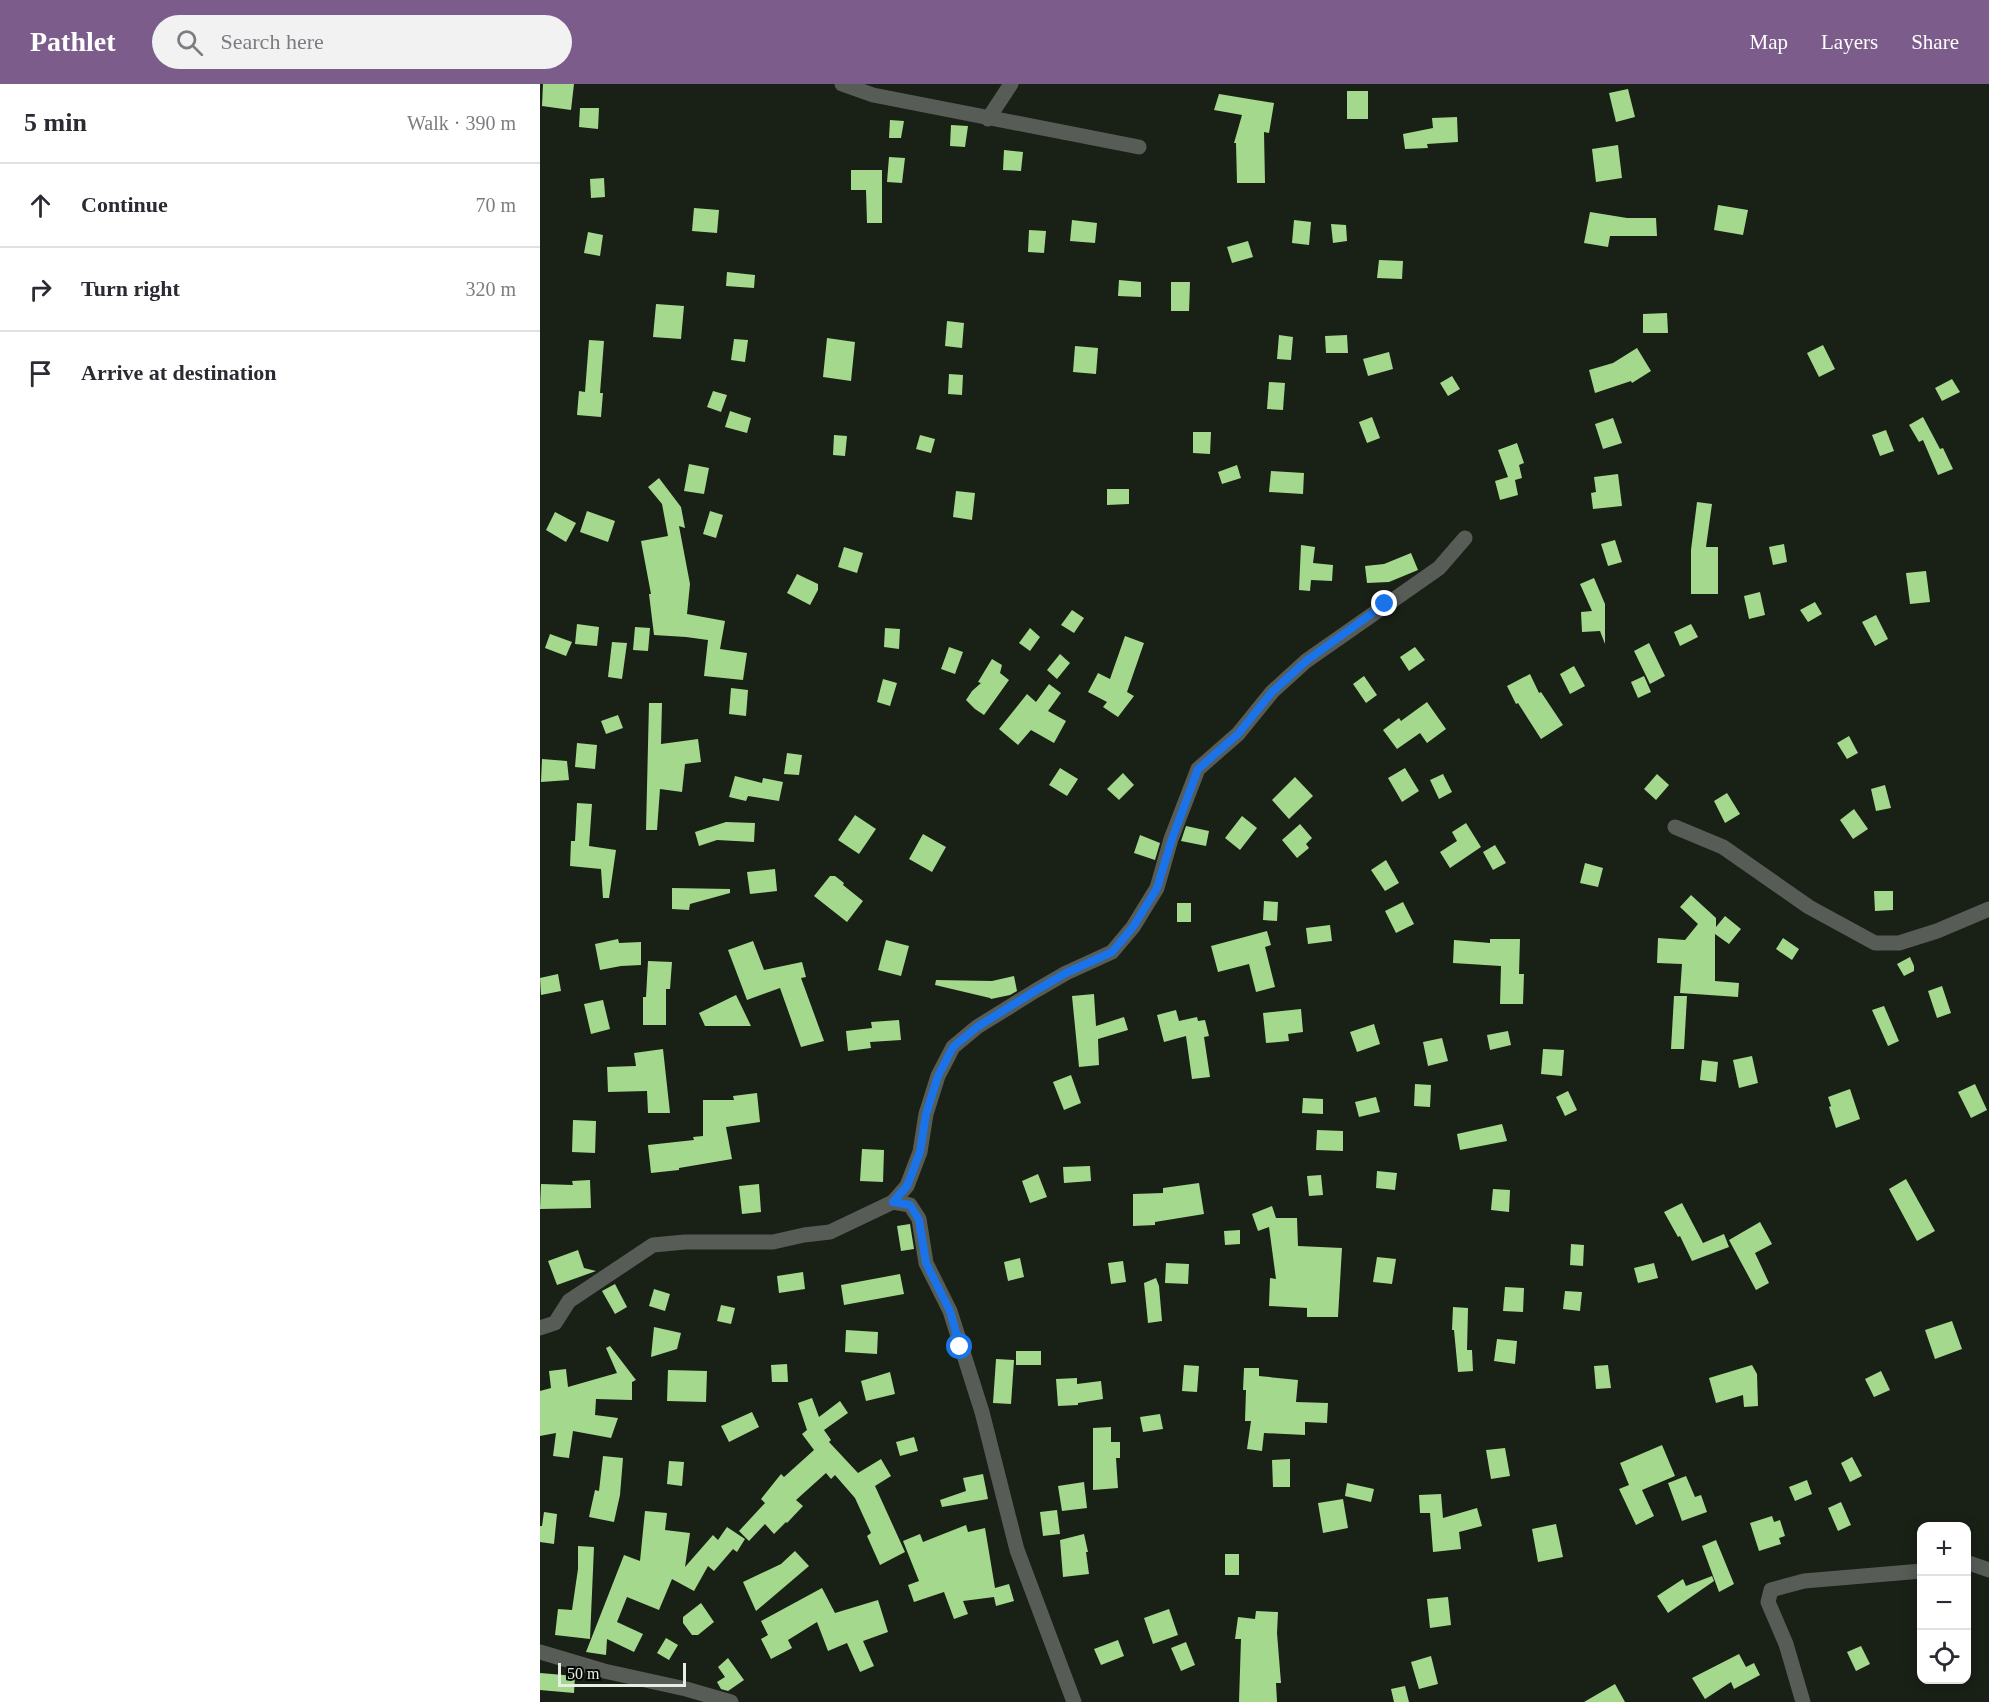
<!DOCTYPE html>
<html lang="en">
<head>
<meta charset="utf-8">
<style>
  :root { --surface:#fff; --page:#f2f2f3; --text:#2b2b33; --muted:#7c7c81; --line:#e1e1e2; --accent:#7b5c8a }
  body { margin:0; font-family:"Times New Roman",serif; background:var(--page); color:var(--text) }
  .controls { position:absolute; right:18px; bottom:18px; display:grid; overflow:hidden; border-radius:12px; box-shadow:0 3px 15px #0003 }
  .controls button { width:54px; height:54px; display:grid; place-items:center; padding:0; border:0; border-bottom:2px solid var(--line); background:var(--surface); color:var(--text); font:30px sans-serif }
  .scale { position:absolute; left:18px; bottom:15px; width:128px; box-sizing:border-box; padding-left:6px; border:3px solid #e7ece5; border-top:0; font-size:16px; line-height:21px; white-space:nowrap; color:#e7ece5; -webkit-text-stroke:4px #060905; paint-order:stroke }
  .stop { position:absolute; width:18px; height:18px; margin:-14px; border:4px solid #1a73e8; border-radius:50%; background:#fff }
  .stop.end { background:#1a73e8; border-color:#fff; box-shadow:0 2px 6px #0008 }
  .list { margin:0; padding:0; list-style:none }
  h2 { display:flex; justify-content:space-between; align-items:center; height:78px; margin:0; padding:0 24px; font-size:26px }
  h2 small { font-size:20px; font-weight:400; color:var(--muted) }
  .list li { display:grid; grid-template-columns:39px 1fr auto; gap:18px; align-items:center; box-sizing:border-box; height:84px; padding:0 24px; border-top:2px solid var(--line) }
  .list b { display:block; font-size:22px; white-space:nowrap }
  .list em { font-size:20px; font-style:normal; color:var(--muted) }
  .icon { flex:none; width:33px; height:33px; fill:none; stroke:currentColor; stroke-width:2; stroke-linecap:round; stroke-linejoin:round }
  .map { position:relative; flex:none; width:1449px; height:1618px; overflow:hidden }
  header { display:flex; align-items:center; gap:36px; box-sizing:border-box; height:84px; padding:0 30px; background:var(--accent); color:#fff }
  header strong { font-size:28px }
  nav { display:flex; gap:33px; margin-inline-start:auto; font-size:21px }
  .search { width:420px; height:54px; background:var(--page); display:flex; align-items:center; gap:15px; box-sizing:border-box; padding:0 21px; border-radius:33px; color:var(--muted); font-size:22px }
  main { display:flex }
  aside { flex:1; background:var(--surface) }
  .map>svg:first-child { display:block }
  .building { fill:#a4d98d }
  .lines { fill:none; stroke-linecap:round; stroke-linejoin:round }
  .street { stroke:#585c57; stroke-width:15 }
  .route { stroke:#1a73e8; stroke-width:8 }
</style>
</head>
<body>
<header>
<strong>Pathlet</strong>
<div class="search"><svg class="icon" aria-label="search" viewBox="0 0 24 24"><circle cx="10" cy="10" r="6"/><path d="M15 15l6 6"/></svg>Search here</div>
<nav><a>Map</a><a>Layers</a><a>Share</a></nav>
</header>
<main>
<aside>
<h2>5 min<small>Walk · 390 m</small></h2>
<ul class="list">
<li><svg class="icon" aria-label="ahead" viewBox="0 0 24 24"><path d="M12 20V5M6 11l6-6 6 6"/></svg><div><b>Continue</b></div><em>70 m</em></li>
<li><svg class="icon" aria-label="right" viewBox="0 0 24 24"><path d="M7 20v-9h11M14 6l5 5-5 5"/></svg><div><b>Turn right</b></div><em>320 m</em></li>
<li><svg class="icon" aria-label="arrive" viewBox="0 0 24 24"><path d="M6 21V4h12l-3 4 3 4H6"/></svg><div><b>Arrive at destination</b></div></li>
</ul>
</aside>
<div class="map">
<svg width="1449" height="1618" viewBox="0 0 1449 1618">
  <rect width="100%" height="100%" fill="#192016"/>
  <g class="building">
    <polygon points="3,0 34,0 31,26 2,22"/>
    <polygon points="1088,5 1095,33 1076,38 1069,9"/>
    <rect x="807" y="7" width="21" height="28"/>
    <polygon points="679,10 734,19 729,49 724,48 725,99 697,99 696,59 694,59 702,31 674,26"/>
    <polygon points="40,24 59,24 58,45 39,43"/>
    <polygon points="917,33 918,58 887,60 888,64 865,65 863,50 893,44 892,34"/>
    <polygon points="350,36 364,37 361,54 349,54"/>
    <polygon points="411,41 428,42 425,63 410,62"/>
    <polygon points="1078,61 1082,94 1056,98 1052,65"/>
    <polygon points="464,66 483,68 481,87 463,86"/>
    <polygon points="349,73 365,74 362,99 347,98"/>
    <polygon points="311,86 342,86 342,139 327,139 326,106 311,106"/>
    <polygon points="64,94 65,113 51,114 50,95"/>
    <polygon points="1178,121 1208,126 1203,151 1174,146"/>
    <polygon points="154,124 179,126 177,149 152,147"/>
    <polygon points="1050,128 1087,134 1116,134 1117,152 1070,152 1068,163 1044,159"/>
    <polygon points="532,136 557,139 555,159 530,157"/>
    <polygon points="754,136 771,138 769,161 752,159"/>
    <polygon points="791,140 806,141 807,157 793,159"/>
    <polygon points="489,146 506,147 504,169 488,168"/>
    <polygon points="48,148 63,151 60,172 44,169"/>
    <polygon points="708,157 713,173 692,179 687,163"/>
    <polygon points="839,176 863,177 862,195 837,194"/>
    <polygon points="187,188 215,191 214,204 186,202"/>
    <polygon points="579,196 601,198 601,213 578,212"/>
    <polygon points="631,198 650,198 649,227 631,227"/>
    <polygon points="116,220 144,222 141,255 113,253"/>
    <polygon points="1127,229 1128,249 1103,249 1103,230"/>
    <polygon points="407,237 424,239 422,264 405,262"/>
    <polygon points="739,251 753,253 751,276 737,275"/>
    <polygon points="807,251 808,269 786,269 785,252"/>
    <polygon points="287,254 315,258 311,297 283,293"/>
    <polygon points="194,255 208,256 205,278 191,276"/>
    <polygon points="49,256 64,257 60,309 63,309 61,333 37,331 39,307 45,308"/>
    <polygon points="1283,261 1295,285 1279,293 1267,269"/>
    <polygon points="535,262 558,264 556,290 533,288"/>
    <polygon points="1097,264 1111,287 1092,299 1091,297 1055,309 1049,286 1073,279"/>
    <polygon points="849,268 853,285 828,292 823,275"/>
    <polygon points="409,290 423,291 422,311 408,310"/>
    <polygon points="912,292 920,305 908,312 900,299"/>
    <polygon points="1412,295 1420,308 1402,317 1395,304"/>
    <polygon points="729,298 745,299 743,326 727,325"/>
    <polygon points="173,307 187,311 181,328 167,323"/>
    <polygon points="190,327 211,334 207,349 185,343"/>
    <polygon points="832,333 840,354 827,359 819,338"/>
    <polygon points="1383,333 1400,365 1403,364 1413,385 1398,391 1383,356 1379,358 1369,341"/>
    <polygon points="1073,334 1082,359 1063,365 1055,340"/>
    <polygon points="1346,346 1354,367 1340,372 1332,351"/>
    <polygon points="653,348 671,348 670,370 653,369"/>
    <polygon points="294,351 307,352 305,372 293,371"/>
    <polygon points="380,351 395,355 391,369 376,365"/>
    <polygon points="977,359 984,379 979,381 982,394 975,396 978,411 960,416 955,397 968,393 958,366"/>
    <polygon points="149,380 169,384 164,410 144,407"/>
    <polygon points="697,381 701,394 682,400 678,388"/>
    <polygon points="731,387 764,389 763,410 729,408"/>
    <polygon points="1078,390 1082,422 1053,425 1051,409 1056,408 1054,393"/>
    <polygon points="119,394 141,423 145,444 139,442 150,500 147,530 185,537 180,565 207,569 203,596 164,592 168,556 146,553 114,551 109,510 111,510 101,457 128,452 122,420 108,403"/>
    <polygon points="567,405 589,405 589,420 567,421"/>
    <polygon points="416,407 435,409 432,436 413,433"/>
    <polygon points="1157,418 1172,420 1166,463 1178,463 1178,510 1151,510 1151,466"/>
    <polygon points="47,427 75,437 68,458 40,448"/>
    <polygon points="170,427 183,431 176,454 163,450"/>
    <polygon points="15,428 36,439 26,458 6,446"/>
    <polygon points="1075,456 1082,478 1068,482 1061,460"/>
    <polygon points="1244,460 1247,478 1233,481 1229,463"/>
    <polygon points="761,461 775,463 773,479 793,481 792,497 771,496 770,507 759,506"/>
    <polygon points="304,463 323,469 317,489 298,483"/>
    <polygon points="871,469 878,486 849,498 827,499 825,482 844,480"/>
    <polygon points="1386,487 1390,518 1370,520 1366,489"/>
    <polygon points="257,490 278,500 278,506 270,521 247,509"/>
    <polygon points="1054,494 1065,520 1065,560 1060,547 1042,548 1041,528 1052,527 1040,500"/>
    <polygon points="1220,508 1225,531 1209,535 1204,512"/>
    <polygon points="1275,518 1282,530 1268,538 1260,526"/>
    <polygon points="532,526 544,534 534,549 521,541"/>
    <polygon points="1336,531 1348,555 1335,562 1322,538"/>
    <polygon points="37,540 59,543 57,562 35,560"/>
    <polygon points="1151,540 1158,553 1140,562 1134,548"/>
    <polygon points="95,543 110,544 108,567 93,566"/>
    <polygon points="345,544 360,545 359,565 344,563"/>
    <polygon points="490,544 500,553 490,567 479,559"/>
    <polygon points="10,550 32,558 26,572 5,564"/>
    <polygon points="585,552 604,559 587,608 594,612 578,633 563,623 567,618 548,608 558,589 570,595"/>
    <polygon points="72,558 87,559 82,595 68,593"/>
    <polygon points="1109,559 1125,592 1110,600 1094,567"/>
    <polygon points="409,563 423,568 415,590 401,585"/>
    <polygon points="875,563 885,576 869,587 860,573"/>
    <polygon points="520,570 530,579 517,595 507,586"/>
    <polygon points="452,575 462,581 460,589 469,596 444,631 435,625 426,616 432,607 441,599 438,598"/>
    <polygon points="1034,582 1045,602 1030,610 1020,590"/>
    <polygon points="990,590 999,609 1001,608 1023,641 1001,655 978,619 976,620 967,602"/>
    <polygon points="824,592 837,611 826,619 813,600"/>
    <polygon points="1104,592 1111,608 1098,614 1091,598"/>
    <polygon points="343,595 357,599 350,622 337,618"/>
    <polygon points="509,600 521,609 508,627 526,637 514,659 491,646 478,661 459,645 487,610 496,618"/>
    <polygon points="191,604 208,606 206,632 189,630"/>
    <polygon points="887,618 906,645 887,659 880,649 857,665 843,646 859,634 861,637"/>
    <polygon points="109,619 122,619 121,660 158,655 161,678 145,680 142,708 120,705 117,746 106,746"/>
    <polygon points="78,631 83,644 66,650 61,637"/>
    <polygon points="1309,652 1318,669 1307,675 1297,659"/>
    <polygon points="37,659 57,661 55,685 35,683"/>
    <polygon points="247,669 262,671 259,691 244,690"/>
    <polygon points="2,675 27,677 29,696 1,698"/>
    <polygon points="520,684 538,695 527,712 509,701"/>
    <polygon points="865,684 879,707 862,718 848,694"/>
    <polygon points="583,689 594,701 579,716 567,705"/>
    <polygon points="903,690 912,708 899,715 890,696"/>
    <polygon points="1117,690 1129,701 1116,716 1104,705"/>
    <polygon points="195,692 222,699 223,694 243,698 239,717 208,712 206,717 189,713"/>
    <polygon points="755,693 773,712 749,735 732,716"/>
    <polygon points="1345,701 1351,724 1336,727 1331,705"/>
    <polygon points="1187,709 1200,730 1185,739 1174,717"/>
    <polygon points="37,719 52,720 49,762 76,766 69,814 63,814 61,785 30,782 31,757 35,757"/>
    <polygon points="1314,725 1328,745 1313,755 1300,736"/>
    <polygon points="315,731 336,745 319,770 298,756"/>
    <polygon points="702,732 717,744 700,766 685,754"/>
    <polygon points="186,738 215,739 214,758 177,756 159,762 155,748"/>
    <polygon points="926,739 941,763 910,784 900,768 917,757 912,748"/>
    <polygon points="760,740 772,754 766,760 769,764 757,774 742,756"/>
    <polygon points="646,742 669,747 666,762 641,757"/>
    <polygon points="383,750 406,763 392,788 369,775"/>
    <polygon points="600,751 620,759 615,776 594,769"/>
    <polygon points="955,761 966,779 953,786 943,768"/>
    <polygon points="846,776 859,799 845,807 831,786"/>
    <polygon points="1045,779 1063,784 1058,803 1040,799"/>
    <polygon points="235,785 237,807 210,810 207,788"/>
    <polygon points="290,792 295,792 304,799 303,801 323,817 307,838 274,812"/>
    <polygon points="132,804 190,805 190,809 150,820 149,826 132,825"/>
    <polygon points="1334,807 1353,807 1353,826 1335,827"/>
    <polygon points="1151,811 1176,834 1176,843 1185,832 1201,845 1189,860 1175,850 1175,897 1199,899 1198,913 1140,909 1142,880 1117,879 1118,854 1145,856 1158,840 1140,823"/>
    <polygon points="724,817 738,818 737,837 723,836"/>
    <polygon points="863,818 874,840 856,849 845,827"/>
    <rect x="637" y="819" width="14" height="19"/>
    <polygon points="790,841 792,857 768,860 766,844"/>
    <polygon points="727,847 731,861 725,863 735,903 716,908 709,880 678,888 671,862"/>
    <polygon points="1243,854 1259,865 1252,876 1236,865"/>
    <polygon points="78,855 79,859 101,858 101,881 81,882 60,886 55,860"/>
    <polygon points="950,855 980,855 979,890 984,890 983,920 960,920 961,882 913,879 914,856 950,859"/>
    <polygon points="346,856 369,862 361,892 338,886"/>
    <polygon points="213,857 224,886 262,878 266,893 261,894 284,957 261,963 240,904 207,916 188,866"/>
    <polygon points="1370,873 1374,882 1374,887 1364,892 1357,880"/>
    <polygon points="108,877 132,878 130,905 126,905 126,941 103,941 103,913 106,913"/>
    <polygon points="18,890 21,907 1,911 0,894"/>
    <polygon points="474,892 477,907 470,911 451,915 450,914 395,901 396,896 452,897"/>
    <polygon points="1402,902 1411,929 1397,934 1388,907"/>
    <polygon points="554,910 556,942 584,933 588,946 558,955 559,981 539,983 532,912"/>
    <polygon points="196,911 211,942 165,942 159,929"/>
    <polygon points="1134,912 1147,912 1144,965 1131,965"/>
    <polygon points="63,916 70,945 51,950 44,920"/>
    <polygon points="1344,922 1359,957 1348,962 1332,926"/>
    <polygon points="761,925 763,948 748,950 749,957 726,959 723,929"/>
    <polygon points="636,926 639,937 657,933 658,937 665,936 669,952 664,953 670,993 652,995 646,952 624,958 617,931"/>
    <polygon points="359,936 361,956 330,958 331,964 308,967 306,947 332,944 331,938"/>
    <polygon points="834,940 840,960 817,968 810,948"/>
    <polygon points="968,947 971,961 950,966 947,951"/>
    <polygon points="902,954 908,977 888,982 883,958"/>
    <polygon points="123,965 130,1029 108,1029 107,1007 68,1008 67,983 96,982 94,969"/>
    <polygon points="1003,965 1024,966 1022,992 1001,990"/>
    <polygon points="1212,972 1218,999 1199,1004 1193,976"/>
    <polygon points="1162,976 1178,978 1176,998 1160,996"/>
    <polygon points="531,991 541,1019 524,1026 513,998"/>
    <polygon points="875,1000 891,1001 890,1023 874,1022"/>
    <polygon points="1435,1000 1447,1026 1431,1034 1418,1008"/>
    <polygon points="1310,1005 1320,1035 1296,1044 1289,1023 1291,1022 1288,1013"/>
    <polygon points="1028,1007 1037,1026 1025,1032 1016,1013"/>
    <polygon points="217,1009 220,1038 186,1043 192,1075 139,1084 139,1086 111,1089 108,1061 154,1056 153,1053 163,1052 163,1016 194,1016 193,1012"/>
    <polygon points="836,1013 840,1028 819,1033 815,1018"/>
    <polygon points="763,1014 783,1015 783,1030 762,1029"/>
    <polygon points="33,1036 56,1037 55,1069 32,1068"/>
    <polygon points="962,1040 967,1057 920,1066 917,1050"/>
    <polygon points="777,1046 803,1047 803,1067 776,1066"/>
    <polygon points="322,1065 344,1066 343,1098 320,1097"/>
    <polygon points="550,1082 551,1097 524,1099 523,1083"/>
    <polygon points="837,1087 857,1089 855,1106 836,1104"/>
    <polygon points="498,1090 507,1113 490,1119 482,1097"/>
    <polygon points="781,1091 783,1111 769,1112 767,1092"/>
    <polygon points="1366,1095 1395,1147 1377,1157 1349,1105"/>
    <polygon points="50,1096 51,1124 0,1125 1,1100 33,1101 32,1097"/>
    <polygon points="659,1099 664,1130 615,1138 615,1141 593,1142 593,1110 623,1109 623,1104"/>
    <polygon points="219,1100 221,1128 202,1130 199,1102"/>
    <polygon points="953,1105 970,1106 969,1128 951,1126"/>
    <polygon points="1142,1119 1163,1159 1184,1150 1189,1163 1152,1177 1140,1152 1138,1153 1124,1128"/>
    <polygon points="732,1122 736,1134 757,1134 758,1162 802,1164 798,1233 767,1233 767,1224 729,1222 730,1194 736,1195 729,1143 718,1147 712,1130"/>
    <polygon points="1220,1138 1232,1160 1215,1169 1229,1199 1216,1206 1189,1156"/>
    <polygon points="370,1140 374,1165 361,1167 357,1142"/>
    <polygon points="700,1146 700,1160 685,1161 684,1147"/>
    <polygon points="1031,1160 1044,1161 1043,1182 1030,1181"/>
    <polygon points="38,1166 44,1184 56,1187 17,1201 8,1177"/>
    <polygon points="837,1173 856,1175 852,1200 833,1198"/>
    <polygon points="480,1174 484,1193 468,1197 464,1178"/>
    <polygon points="583,1177 586,1198 571,1200 568,1179"/>
    <polygon points="626,1179 649,1180 648,1200 625,1199"/>
    <polygon points="1114,1179 1118,1194 1098,1199 1094,1184"/>
    <polygon points="263,1188 265,1205 239,1209 237,1192"/>
    <polygon points="360,1190 364,1210 304,1221 301,1201"/>
    <polygon points="616,1194 619,1202 622,1237 608,1239 604,1199"/>
    <polygon points="75,1200 87,1223 75,1230 62,1207"/>
    <polygon points="965,1203 984,1204 983,1228 963,1227"/>
    <polygon points="114,1205 130,1210 125,1227 109,1222"/>
    <polygon points="1025,1207 1042,1208 1040,1227 1023,1225"/>
    <polygon points="181,1221 195,1224 191,1240 177,1237"/>
    <polygon points="913,1223 928,1224 927,1266 932,1266 933,1287 918,1288 914,1246 912,1246"/>
    <polygon points="1412,1237 1422,1265 1395,1275 1385,1246"/>
    <polygon points="114,1243 141,1249 137,1265 111,1273"/>
    <polygon points="306,1246 338,1248 337,1270 305,1268"/>
    <polygon points="957,1255 977,1257 975,1280 954,1277"/>
    <polygon points="70,1262 96,1296 92,1298 92,1316 56,1315 55,1331 78,1334 71,1354 33,1347 29,1374 13,1372 16,1349 0,1352 0,1307 11,1304 9,1287 26,1285 28,1303 77,1289 66,1264"/>
    <rect x="476" y="1267" width="25" height="14"/>
    <polygon points="456,1275 474,1276 471,1320 453,1319"/>
    <polygon points="247,1280 248,1298 232,1298 231,1281"/>
    <polygon points="644,1281 659,1282 657,1308 642,1307"/>
    <polygon points="1068,1281 1071,1304 1056,1305 1054,1282"/>
    <polygon points="1212,1281 1217,1290 1218,1322 1204,1323 1203,1311 1176,1319 1169,1294"/>
    <polygon points="704,1284 719,1284 719,1292 758,1296 756,1318 788,1319 787,1339 765,1338 765,1351 724,1349 722,1367 707,1365 711,1337 705,1337 706,1306 703,1306"/>
    <polygon points="128,1286 167,1287 166,1318 127,1317"/>
    <polygon points="1341,1287 1350,1306 1334,1313 1325,1295"/>
    <polygon points="350,1288 355,1310 326,1317 321,1297"/>
    <polygon points="537,1294 537,1300 561,1297 563,1315 538,1319 538,1321 518,1322 516,1295"/>
    <polygon points="272,1314 279,1333 300,1317 308,1329 284,1346 291,1356 289,1358 318,1389 341,1375 351,1392 335,1402 365,1468 340,1481 327,1452 331,1449 315,1414 295,1391 291,1395 286,1389 256,1416 263,1422 247,1439 246,1438 234,1450 225,1440 209,1457 199,1447 225,1419 221,1415 241,1390 244,1393 274,1366 262,1350 267,1346 258,1319"/>
    <polygon points="212,1328 219,1343 189,1358 181,1342"/>
    <polygon points="620,1330 623,1345 603,1348 600,1333"/>
    <polygon points="571,1343 571,1358 580,1358 580,1374 576,1374 578,1404 553,1406 553,1344"/>
    <polygon points="374,1353 378,1367 360,1372 356,1358"/>
    <polygon points="1122,1361 1135,1392 1102,1406 1114,1432 1096,1441 1079,1405 1089,1401 1080,1379"/>
    <polygon points="965,1364 970,1392 951,1395 946,1366"/>
    <polygon points="63,1372 83,1374 80,1411 74,1438 49,1433 55,1406 59,1407"/>
    <polygon points="1312,1373 1322,1392 1310,1398 1301,1379"/>
    <polygon points="750,1375 750,1403 733,1403 732,1376"/>
    <polygon points="129,1377 144,1378 142,1402 127,1400"/>
    <polygon points="443,1390 448,1415 402,1423 400,1416 426,1407 423,1394"/>
    <polygon points="1146,1392 1155,1413 1161,1411 1167,1428 1142,1437 1128,1399"/>
    <polygon points="1267,1396 1272,1410 1255,1417 1249,1403"/>
    <polygon points="544,1398 547,1424 522,1427 518,1402"/>
    <polygon points="807,1399 834,1405 831,1418 805,1412"/>
    <polygon points="901,1410 903,1434 937,1424 942,1442 919,1448 921,1465 893,1468 890,1429 880,1429 879,1411"/>
    <polygon points="803,1415 808,1444 783,1449 778,1419"/>
    <polygon points="1301,1418 1311,1441 1298,1447 1288,1424"/>
    <polygon points="517,1426 520,1450 503,1452 500,1428"/>
    <polygon points="105,1427 127,1429 125,1446 150,1449 145,1483 173,1451 178,1456 187,1443 205,1455 197,1468 193,1465 174,1487 168,1482 154,1507 132,1495 119,1526 87,1513 77,1538 103,1550 94,1568 67,1555 66,1571 46,1568 84,1471 100,1477"/>
    <polygon points="4,1428 17,1430 14,1460 0,1458 0,1442 2,1442"/>
    <polygon points="1232,1432 1234,1438 1240,1436 1245,1452 1239,1454 1241,1460 1219,1467 1210,1439"/>
    <polygon points="1016,1440 1023,1473 998,1478 992,1445"/>
    <polygon points="426,1441 428,1448 445,1444 455,1504 469,1500 474,1517 456,1522 454,1513 423,1517 428,1530 414,1535 404,1508 374,1518 368,1501 379,1497 363,1457 380,1450 383,1458"/>
    <polygon points="544,1450 548,1468 546,1468 549,1490 523,1493 520,1456"/>
    <polygon points="1176,1456 1194,1500 1179,1508 1162,1462"/>
    <polygon points="38,1462 54,1463 50,1555 15,1551 18,1525 32,1526 38,1485"/>
    <polygon points="255,1467 269,1482 216,1527 203,1498 241,1480"/>
    <rect x="685" y="1470" width="14" height="21"/>
    <polygon points="1172,1492 1174,1497 1128,1529 1117,1512 1143,1495 1146,1502"/>
    <polygon points="282,1504 295,1529 338,1516 348,1548 323,1557 334,1582 320,1588 307,1559 288,1567 277,1538 248,1556 252,1564 231,1575 221,1555 228,1551 221,1537"/>
    <polygon points="908,1513 911,1541 890,1544 887,1515"/>
    <polygon points="161,1519 174,1538 158,1551 152,1551 143,1539 143,1533"/>
    <polygon points="629,1525 638,1551 613,1560 604,1534"/>
    <polygon points="716,1527 738,1528 737,1549 741,1599 736,1599 737,1618 699,1618 701,1555 695,1555 698,1533 715,1535"/>
    <polygon points="126,1554 138,1561 129,1576 117,1569"/>
    <polygon points="578,1556 584,1572 561,1581 554,1565"/>
    <polygon points="646,1558 655,1581 641,1587 631,1564"/>
    <polygon points="1321,1562 1330,1580 1316,1587 1307,1568"/>
    <polygon points="1199,1570 1206,1583 1214,1579 1220,1591 1194,1605 1191,1598 1165,1615 1152,1594"/>
    <polygon points="891,1572 898,1600 879,1605 871,1578"/>
    <polygon points="188,1574 204,1596 188,1607 181,1605 177,1598 185,1593 178,1583"/>
    <polygon points="0,1589 35,1592 34,1609 0,1606"/>
    <polygon points="1075,1600 1085,1618 1044,1618"/>
    <polygon points="865,1602 869,1618 854,1618 851,1605"/>
  </g>
  <g class="lines">
    <g class="street">
      <polyline points="302,0 333,11 599,63"/>
      <polyline points="448,35 471,0"/>
      <polyline points="1135,743 1183,763 1269,823 1335,859 1359,859 1397,847 1449,825"/>
      <polyline points="353,1118 367,1102 380,1068 386,1030 398,992 413,963 437,943 495,907 526,889 572,868 593,843 617,804 631,755 658,685 698,650 732,608 766,577 899,484 925,454"/>
      <polyline points="0,1244 15,1239 29,1217 113,1161 145,1158 233,1158 264,1151 290,1148 353,1118 370,1121 379,1135 386,1179 410,1227 442,1328 477,1466 534,1618"/>
      <polyline points="1426,1478 1449,1486"/>
      <polyline points="0,1568 64,1587 146,1605 191,1618"/>
      <polyline points="1263,1618 1246,1560 1228,1518 1231,1506 1264,1497 1382,1487"/>
    </g>
  </g>
  <g class="lines">
    <polyline class="route" points="420,1263 410,1227 386,1179 379,1136 370,1121 353,1118 367,1102 380,1068 386,1030 398,992 413,963 437,943 495,907 526,889 572,868 593,843 617,804 632,755 658,685 698,650 732,608 766,577 845,520"/>
  </g>
</svg>
<div class="controls">
<button>+</button>
<button>−</button>
<button><svg class="icon" aria-label="locate" viewBox="0 0 24 24"><circle cx="12" cy="12" r="6"/><path d="M12 2v4M12 18v4M2 12h4M18 12h4"/></svg></button>
</div>
<div class="scale">50 m</div>
<div class="stop" style="left:420px;top:1263px"></div>
<div class="stop end" style="left:845px;top:520px"></div>
</div>
</main>
</body>
</html>
